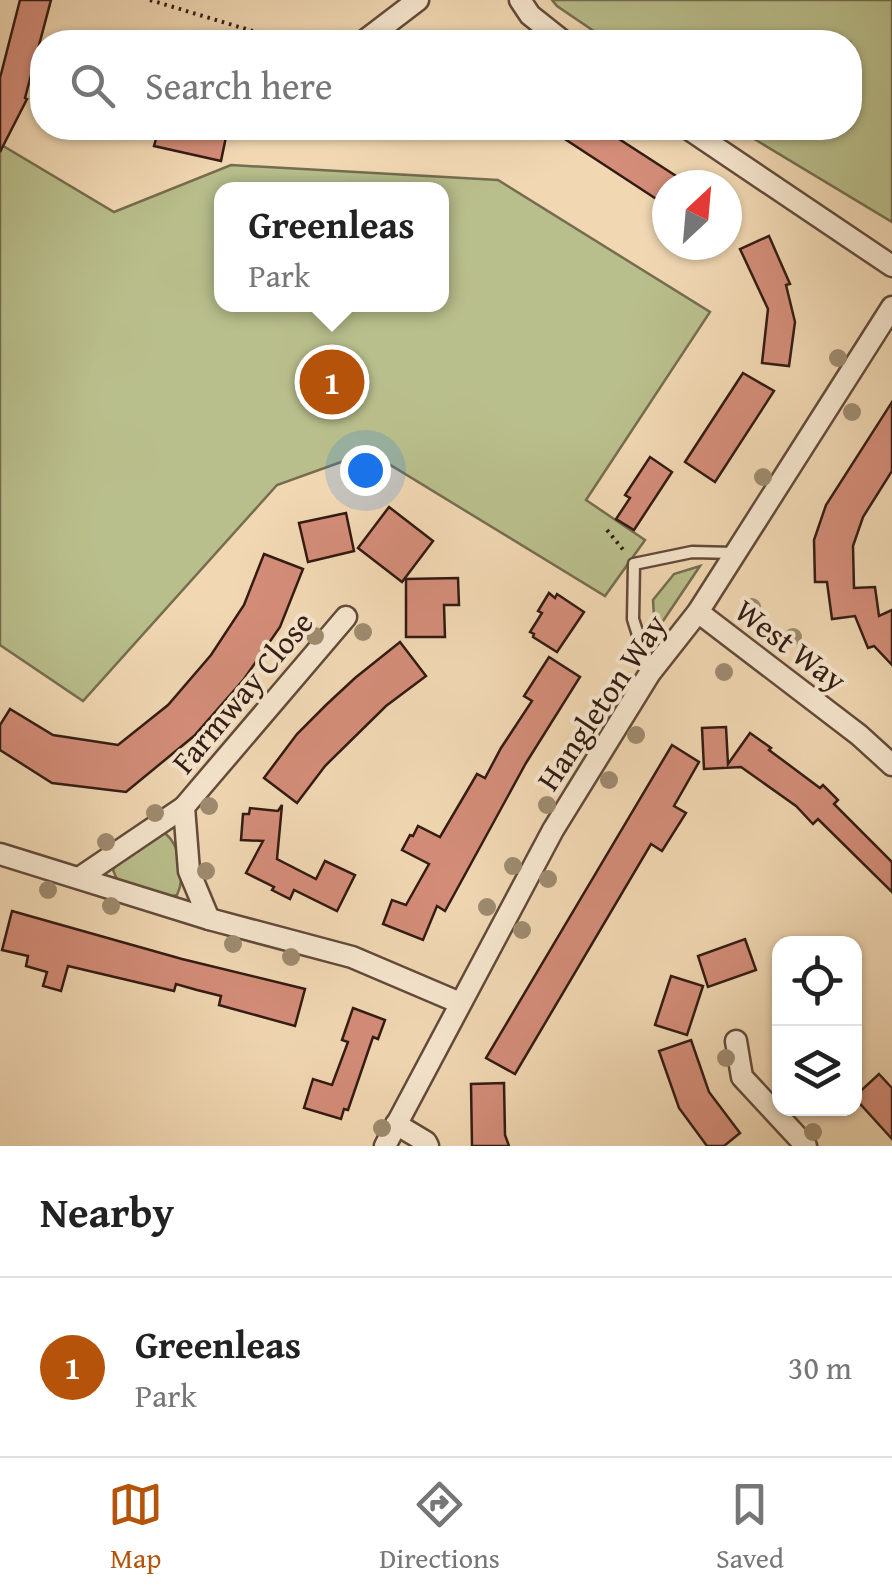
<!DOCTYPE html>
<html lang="en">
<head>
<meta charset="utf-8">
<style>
  :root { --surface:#fff; --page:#f2f2f2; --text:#222; --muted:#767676; --line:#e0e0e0; --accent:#b45309 }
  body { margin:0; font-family:"Gentium Book Plus",serif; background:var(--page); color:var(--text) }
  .controls { position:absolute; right:30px; bottom:30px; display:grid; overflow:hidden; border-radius:20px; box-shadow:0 2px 8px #0004 }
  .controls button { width:90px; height:90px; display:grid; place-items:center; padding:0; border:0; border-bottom:2px solid var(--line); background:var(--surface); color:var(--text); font:50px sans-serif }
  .compass { position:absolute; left:652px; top:170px; width:90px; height:90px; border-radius:50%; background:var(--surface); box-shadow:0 2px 8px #0004; rotate:26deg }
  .you { position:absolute; left:365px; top:470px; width:35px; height:35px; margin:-25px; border:8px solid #fff; border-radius:50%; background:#1a73e8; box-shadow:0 0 0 15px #1a73e833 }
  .badge { display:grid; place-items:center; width:65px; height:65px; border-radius:50%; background:var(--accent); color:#fff; font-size:32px; font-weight:700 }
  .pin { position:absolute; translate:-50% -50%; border:5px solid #fff; box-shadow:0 2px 10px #0006 }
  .popup { position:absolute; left:214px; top:182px; width:235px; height:130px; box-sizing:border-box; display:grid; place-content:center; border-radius:20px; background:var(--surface); filter:drop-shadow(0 2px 8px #0005); font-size:32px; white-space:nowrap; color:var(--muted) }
  .popup b { font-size:38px; color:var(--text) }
  .popup::after { content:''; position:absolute; left:50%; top:100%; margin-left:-20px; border:20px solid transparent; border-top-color:var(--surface) }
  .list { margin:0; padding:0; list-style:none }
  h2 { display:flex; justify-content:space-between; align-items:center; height:130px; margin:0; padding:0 40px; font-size:42px }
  h2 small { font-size:32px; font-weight:400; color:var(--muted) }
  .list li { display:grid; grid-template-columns:65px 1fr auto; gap:30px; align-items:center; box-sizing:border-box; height:180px; padding:0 40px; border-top:2px solid var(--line) }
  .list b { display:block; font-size:38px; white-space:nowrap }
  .list p { margin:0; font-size:32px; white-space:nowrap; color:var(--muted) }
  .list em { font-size:32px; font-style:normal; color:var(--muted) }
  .icon { flex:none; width:55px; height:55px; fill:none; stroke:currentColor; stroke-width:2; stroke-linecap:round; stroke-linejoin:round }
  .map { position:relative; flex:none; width:892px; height:1146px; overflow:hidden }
  .search { position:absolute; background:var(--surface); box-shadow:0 2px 8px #0004; left:30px; right:30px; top:30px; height:110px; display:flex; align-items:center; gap:25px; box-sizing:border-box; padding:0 35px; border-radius:40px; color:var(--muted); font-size:38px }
  .sheet { height:310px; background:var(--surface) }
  nav { display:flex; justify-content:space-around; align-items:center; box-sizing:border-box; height:140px; border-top:2px solid var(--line); background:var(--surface); font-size:28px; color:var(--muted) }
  nav a { display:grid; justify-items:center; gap:5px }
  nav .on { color:var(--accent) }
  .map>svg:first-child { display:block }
  .green { fill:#b9bf8c; stroke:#766d4f; stroke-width:2.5; fill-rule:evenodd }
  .building { fill:#d48d79; stroke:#331b12; stroke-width:2.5 }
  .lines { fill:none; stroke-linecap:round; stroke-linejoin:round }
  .service-casing { stroke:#624a3a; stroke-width:15 }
  .minor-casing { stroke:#624a3a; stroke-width:25 }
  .path { stroke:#331b12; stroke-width:4; stroke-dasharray:2.5 5; stroke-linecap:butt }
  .service { stroke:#f6e6ce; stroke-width:10 }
  .minor { stroke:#f6e6ce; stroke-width:20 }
  .tree { fill:#9e8b6f }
  .labels { text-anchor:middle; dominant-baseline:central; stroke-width:8; stroke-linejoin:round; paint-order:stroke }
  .street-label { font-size:32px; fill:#331b12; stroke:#f6e6ce }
</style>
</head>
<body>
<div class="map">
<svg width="892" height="1146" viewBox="0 0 892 1146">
  <rect width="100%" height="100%" fill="#f1d8b3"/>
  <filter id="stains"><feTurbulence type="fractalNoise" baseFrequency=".002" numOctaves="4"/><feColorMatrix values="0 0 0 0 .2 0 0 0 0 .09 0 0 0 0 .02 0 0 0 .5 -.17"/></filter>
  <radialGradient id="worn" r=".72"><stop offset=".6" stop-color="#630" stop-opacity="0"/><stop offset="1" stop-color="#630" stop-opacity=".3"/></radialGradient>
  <g class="green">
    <polygon points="552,0 892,0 892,222 736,128 850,128 850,42 610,42 557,6"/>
    <path d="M0 144 114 212 231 165 498 180 710 312 586 500 645 540 605 596 369 452 277 485 83 701 0 645ZM222 190H442V304H222Z"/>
    <polygon points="700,566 655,633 653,600 674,574"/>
    <path d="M165 833C181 847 186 876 177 895L169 897 118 882 113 870C121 853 147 838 165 833Z"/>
  </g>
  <g class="building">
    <polygon points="20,0 51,0 25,98 27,99 0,152 0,78"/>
    <polygon points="159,128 207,128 227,132 221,161 154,146"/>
    <polygon points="548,128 602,128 690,185 667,185 667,206"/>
    <polygon points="769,236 790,284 786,285 795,322 789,366 762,363 768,309 740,249"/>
    <polygon points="743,373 774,391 715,482 685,462"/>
    <polygon points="892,402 892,471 863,517 853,546 854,588 875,587 879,616 892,610 892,665 874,646 868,648 855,616 832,619 827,582 815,582 814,540 826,505"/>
    <polygon points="650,457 672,472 634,530 616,519 630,498 625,495"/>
    <polygon points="389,507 433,541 402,582 358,548"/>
    <polygon points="346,513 354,551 308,562 299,523"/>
    <polygon points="264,554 303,569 280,627 244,679 194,736 126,792 52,783 0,750 0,725 10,709 53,735 118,745 168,705 211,655 244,605"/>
    <polygon points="458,578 459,605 444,605 445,637 406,637 406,579"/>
    <polygon points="549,593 555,598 557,594 584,612 557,652 533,637 534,634 530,632 542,613 538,611"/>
    <polygon points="400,642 426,676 386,706 325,766 297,803 264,778 297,734 326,705 355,678"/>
    <polygon points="549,657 580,677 526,763 445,911 437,906 423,940 383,924 392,900 406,905 429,864 402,850 410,835 413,836 418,826 440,837 477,774 485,778 501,748 532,701 524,696"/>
    <polygon points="726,727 728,764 750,733 771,748 769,750 820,788 823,785 838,800 834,804 892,862 892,892 818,819 813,824 796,806 741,767 704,769 702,728"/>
    <polygon points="672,745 699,762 674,806 686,813 662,851 651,844 515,1074 486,1058"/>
    <polygon points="282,805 277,859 316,879 325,861 355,875 337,911 294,890 290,899 272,890 274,887 246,873 263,841 241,840 243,814 249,814 250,808 278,811"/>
    <polygon points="12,911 182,959 305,989 295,1026 219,1005 221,996 197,990 176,984 174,991 68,966 61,991 43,986 47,972 26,966 28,956 2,950"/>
    <polygon points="745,939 756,970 708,987 698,956"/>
    <polygon points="671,976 703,986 687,1035 655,1025"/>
    <polygon points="353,1008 385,1020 378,1039 373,1037 348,1110 344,1109 341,1119 304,1108 313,1079 332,1085 348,1042 342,1040"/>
    <polygon points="691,1040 709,1092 740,1133 724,1146 707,1146 679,1108 659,1051"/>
    <polygon points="879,1074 892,1088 892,1139 854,1097"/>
    <polygon points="504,1083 505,1135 509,1146 472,1146 471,1084"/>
  </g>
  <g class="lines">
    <g class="service-casing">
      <polyline id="service" points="650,673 633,619 634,564 692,552 734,553"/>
    </g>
    <g class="minor-casing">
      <g id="minor">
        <polyline points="520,0 530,15 564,42"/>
        <polyline points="363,42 418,0"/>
        <polyline points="687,128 892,266"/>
        <polyline points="698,612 859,735 892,765"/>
        <polyline points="0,854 209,919 352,957 460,1003"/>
        <polyline points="79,878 184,807"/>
        <polyline points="209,919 189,871 184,807 346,617"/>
        <polyline points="736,1041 742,1077 806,1146"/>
        <polyline points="396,1124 426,1142 428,1146"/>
        <polyline points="385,1146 553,830 650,673 698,612 892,307"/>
      </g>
    </g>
    <g class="path">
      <polyline points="150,0 259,33 265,42"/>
      <polyline points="607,530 625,552"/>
    </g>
    <use href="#service" class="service"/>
    <use href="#minor" class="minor"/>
  </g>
  <g class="tree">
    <circle cx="838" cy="358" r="9"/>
    <circle cx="852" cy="412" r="9"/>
    <circle cx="763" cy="477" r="9"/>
    <circle cx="752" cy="607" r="9"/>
    <circle cx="363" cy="632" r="9"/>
    <circle cx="315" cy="636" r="9"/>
    <circle cx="793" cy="637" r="9"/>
    <circle cx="724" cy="672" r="9"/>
    <circle cx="636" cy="735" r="9"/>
    <circle cx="609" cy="780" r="9"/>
    <circle cx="547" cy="805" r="9"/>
    <circle cx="209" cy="806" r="9"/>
    <circle cx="155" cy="813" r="9"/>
    <circle cx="106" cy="842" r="9"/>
    <circle cx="513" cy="866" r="9"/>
    <circle cx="206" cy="871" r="9"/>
    <circle cx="548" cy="879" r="9"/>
    <circle cx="48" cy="890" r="9"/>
    <circle cx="111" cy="906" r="9"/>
    <circle cx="487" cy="907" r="9"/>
    <circle cx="522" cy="930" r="9"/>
    <circle cx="233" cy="944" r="9"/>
    <circle cx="291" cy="957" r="9"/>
    <circle cx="726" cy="1058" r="9"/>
    <circle cx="382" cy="1128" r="9"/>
    <circle cx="813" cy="1132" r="9"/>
  </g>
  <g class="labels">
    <g class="street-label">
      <text transform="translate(791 645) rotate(37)">West Way</text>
      <text transform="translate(242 692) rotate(-50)">Farmway Close</text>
      <text transform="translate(601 702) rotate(-56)">Hangleton Way</text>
    </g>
  </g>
  <rect width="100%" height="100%" filter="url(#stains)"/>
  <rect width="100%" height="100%" fill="url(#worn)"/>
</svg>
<div class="controls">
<button><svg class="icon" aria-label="locate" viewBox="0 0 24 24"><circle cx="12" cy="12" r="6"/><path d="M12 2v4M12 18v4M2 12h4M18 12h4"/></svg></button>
<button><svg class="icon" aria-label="layers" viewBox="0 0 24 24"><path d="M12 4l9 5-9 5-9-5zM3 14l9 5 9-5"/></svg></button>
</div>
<svg class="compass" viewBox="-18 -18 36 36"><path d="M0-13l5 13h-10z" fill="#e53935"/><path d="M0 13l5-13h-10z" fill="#767676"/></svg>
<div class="you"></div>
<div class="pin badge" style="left:332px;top:382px">1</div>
<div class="popup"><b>Greenleas</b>Park</div>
<div class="search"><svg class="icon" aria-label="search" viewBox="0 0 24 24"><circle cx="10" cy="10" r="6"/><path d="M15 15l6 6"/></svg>Search here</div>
</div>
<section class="sheet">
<h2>Nearby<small></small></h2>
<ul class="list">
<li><span class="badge">1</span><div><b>Greenleas</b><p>Park</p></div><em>30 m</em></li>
</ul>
</section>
<nav>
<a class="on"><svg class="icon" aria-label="map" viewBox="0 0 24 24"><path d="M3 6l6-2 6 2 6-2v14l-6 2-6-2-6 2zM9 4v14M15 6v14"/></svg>Map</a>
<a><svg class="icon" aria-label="directions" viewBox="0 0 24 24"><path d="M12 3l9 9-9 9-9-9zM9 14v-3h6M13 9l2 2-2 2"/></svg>Directions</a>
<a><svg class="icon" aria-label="saved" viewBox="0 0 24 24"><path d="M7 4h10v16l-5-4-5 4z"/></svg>Saved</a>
</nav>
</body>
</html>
